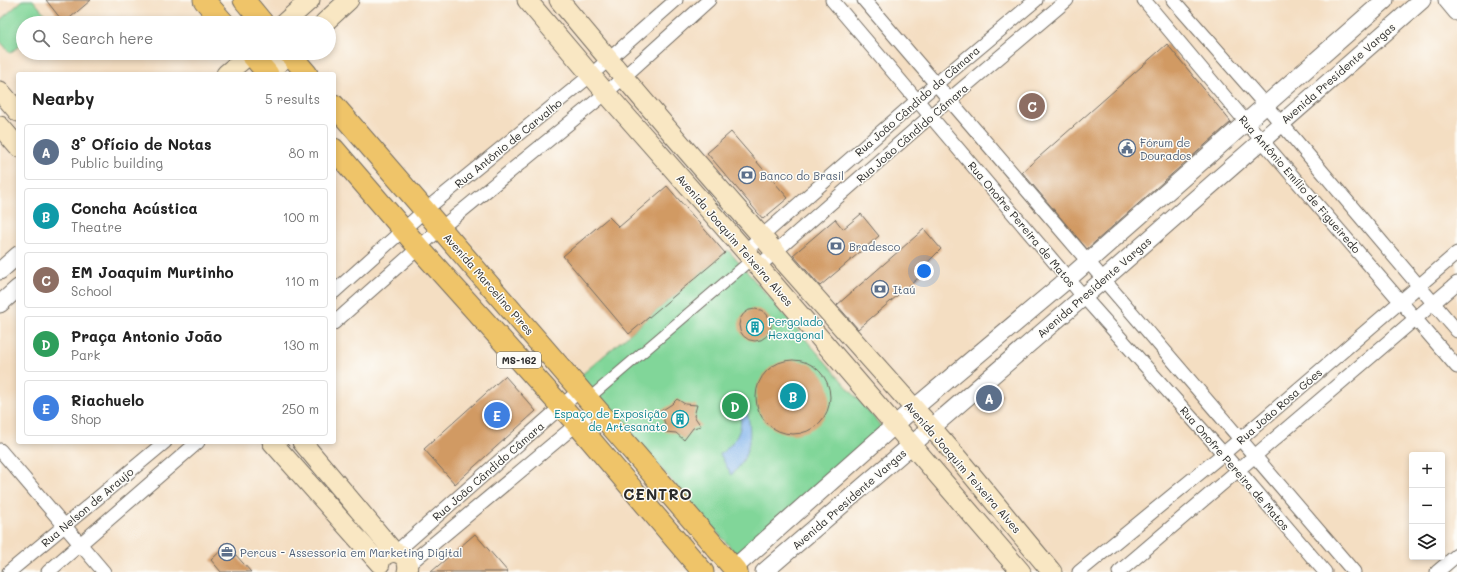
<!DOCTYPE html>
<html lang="en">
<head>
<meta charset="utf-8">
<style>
  :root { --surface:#fff; --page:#f2f2f2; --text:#222; --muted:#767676; --line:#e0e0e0; --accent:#b45309 }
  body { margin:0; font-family:Mali,sans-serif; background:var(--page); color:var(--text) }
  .controls { position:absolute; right:12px; bottom:12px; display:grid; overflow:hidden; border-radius:4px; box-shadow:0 2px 6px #0003 }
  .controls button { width:36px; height:36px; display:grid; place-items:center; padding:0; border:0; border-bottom:1px solid var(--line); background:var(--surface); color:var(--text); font:20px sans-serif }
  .you { position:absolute; left:924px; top:271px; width:14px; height:14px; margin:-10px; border:3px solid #fff; border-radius:50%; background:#1a73e8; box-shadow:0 0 0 6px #1a73e833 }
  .badge { display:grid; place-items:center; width:26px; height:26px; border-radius:50%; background:var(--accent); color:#fff; font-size:13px; font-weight:700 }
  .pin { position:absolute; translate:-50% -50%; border:2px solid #fff; box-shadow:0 1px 4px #0006 }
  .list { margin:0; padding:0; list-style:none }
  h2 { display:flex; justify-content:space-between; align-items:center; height:52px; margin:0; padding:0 16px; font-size:17px }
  h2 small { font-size:13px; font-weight:400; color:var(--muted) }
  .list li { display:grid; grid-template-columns:26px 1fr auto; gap:12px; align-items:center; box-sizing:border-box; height:56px; margin:0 8px 8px; padding:0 8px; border:1px solid var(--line); border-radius:4px }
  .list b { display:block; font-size:15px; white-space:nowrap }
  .list p { margin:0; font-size:13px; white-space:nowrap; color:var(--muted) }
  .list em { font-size:13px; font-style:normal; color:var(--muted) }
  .icon { flex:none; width:22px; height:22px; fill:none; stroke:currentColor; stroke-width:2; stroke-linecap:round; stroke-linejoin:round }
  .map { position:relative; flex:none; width:1457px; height:572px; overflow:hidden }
  .search { position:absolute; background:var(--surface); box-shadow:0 2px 6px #0003; left:16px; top:16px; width:320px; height:44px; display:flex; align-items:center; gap:10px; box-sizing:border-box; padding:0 14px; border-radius:22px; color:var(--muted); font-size:15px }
  .panel { position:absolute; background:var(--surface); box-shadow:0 2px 6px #0003; left:16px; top:72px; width:320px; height:372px; border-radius:4px }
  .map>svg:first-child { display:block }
  .green { fill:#81d699; stroke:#568062 }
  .water { fill:#7fb2ec; stroke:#556e8c }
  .building { fill:#d19a63 }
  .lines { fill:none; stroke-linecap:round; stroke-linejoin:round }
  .pedestrian-casing { stroke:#716a60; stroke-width:12 }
  .minor-casing { stroke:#716a60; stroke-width:15 }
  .tertiary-casing { stroke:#716a60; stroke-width:19 }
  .secondary-casing { stroke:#716a60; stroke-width:21 }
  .primary-casing { stroke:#716a60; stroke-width:23 }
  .pedestrian { stroke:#fff; stroke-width:10 }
  .minor { stroke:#fff; stroke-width:13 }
  .tertiary { stroke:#fff; stroke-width:17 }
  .secondary { stroke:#f9e7c3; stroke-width:19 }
  .primary { stroke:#efc469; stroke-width:21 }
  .labels { text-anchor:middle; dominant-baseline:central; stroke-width:3; stroke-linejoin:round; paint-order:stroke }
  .shield { fill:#fdfcf7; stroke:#6a6a68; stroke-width:1 }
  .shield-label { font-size:10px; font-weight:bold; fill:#2b2b2b }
  .street-label { font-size:11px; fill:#2b2b2b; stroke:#fdfcf7 }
  .service-label { font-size:11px; fill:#4e5e75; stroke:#fdfcf7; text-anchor:start }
  .culture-label { font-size:11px; fill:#0d838f; stroke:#fdfcf7; text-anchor:start }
  .district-label { font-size:15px; font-weight:bold; letter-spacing:1px; fill:#2b2b2b; stroke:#fdfcf7 }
</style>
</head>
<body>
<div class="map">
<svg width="1457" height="572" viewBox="0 0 1457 572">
  <rect width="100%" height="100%" fill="#fdfcf7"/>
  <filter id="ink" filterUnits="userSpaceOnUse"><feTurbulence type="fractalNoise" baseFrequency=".025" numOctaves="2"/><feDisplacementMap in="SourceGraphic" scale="8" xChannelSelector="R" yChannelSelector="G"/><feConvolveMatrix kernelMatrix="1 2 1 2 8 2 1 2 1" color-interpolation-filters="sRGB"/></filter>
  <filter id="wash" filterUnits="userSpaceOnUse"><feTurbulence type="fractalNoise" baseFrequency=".012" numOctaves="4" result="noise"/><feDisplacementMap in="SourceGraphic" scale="16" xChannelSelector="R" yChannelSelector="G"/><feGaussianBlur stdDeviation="0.9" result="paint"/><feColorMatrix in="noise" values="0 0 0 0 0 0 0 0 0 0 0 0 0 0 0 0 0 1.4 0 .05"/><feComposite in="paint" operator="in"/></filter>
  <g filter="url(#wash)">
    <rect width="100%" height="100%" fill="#f4dec2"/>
    <g class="green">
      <polygon points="23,0 33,0 50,20 46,23 23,23 23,43 10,53 0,41 0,20"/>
      <polygon points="728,250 882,427 737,555 580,376"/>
    </g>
    <path class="water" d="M737 393C755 417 755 455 731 475L720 454C742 438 747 420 733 397Z"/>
    <g id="blocks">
      <g class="building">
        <polygon points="46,0 91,0 64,23"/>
        <polygon points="1167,44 1231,122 1087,249 1022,172"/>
        <polygon points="731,132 788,198 763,219 707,153"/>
        <polygon points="667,186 725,253 629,334 563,256 609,217 619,227"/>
        <polygon points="861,214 879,236 820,286 793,255 835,219 843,229"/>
        <polygon points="924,229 941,249 924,266 923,274 858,329 837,305"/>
        <circle cx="755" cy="325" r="16"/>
        <circle cx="793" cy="397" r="37"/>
        <polygon points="505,376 536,411 455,484 424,449"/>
        <polygon points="995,386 1003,395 984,410 977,402"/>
        <polygon points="677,399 685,404 697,405 694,416 701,426 693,428 684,440 676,433 665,432 665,424 661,411 672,404"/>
        <polygon points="475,534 508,572 431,572"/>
        <polygon points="227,545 251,572 221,572 211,560"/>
      </g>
    </g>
  </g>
  <g filter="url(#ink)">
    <use href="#blocks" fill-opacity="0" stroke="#716a60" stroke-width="1"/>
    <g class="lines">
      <g class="pedestrian-casing">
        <polyline id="pedestrian" points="588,399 752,259"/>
      </g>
      <g class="minor-casing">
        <g id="minor">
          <polyline points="832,0 1083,296 1238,470 1325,572"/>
          <polyline points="864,0 1354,572"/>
          <polyline points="1144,0 1246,122 1457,367"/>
          <polyline points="1173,0 1281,123 1457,331"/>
          <polyline points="745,251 936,84 1036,0"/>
          <polyline points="759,266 950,99 1067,0"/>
          <polyline points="334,292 424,211 591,75 676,0"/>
          <polyline points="334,323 441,228 606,93 709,0"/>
          <polyline points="0,450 104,572"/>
          <polyline points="396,552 580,390"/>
          <polyline points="408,565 596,408"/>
          <polyline points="9,572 165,442"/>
          <polyline points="48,572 198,442"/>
          <polyline points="1079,572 1223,454 1457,253"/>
          <polyline points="1119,572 1457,283"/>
          <polyline points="1437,572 1457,555"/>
        </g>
      </g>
      <g class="tertiary-casing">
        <g id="tertiary">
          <polyline points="1447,0 1457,12"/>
          <polyline points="0,271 18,255"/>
          <polyline points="0,304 18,288"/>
          <polyline points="734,568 906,415 1068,279 1385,0"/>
          <polyline points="764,572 1103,280 1422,0"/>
        </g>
      </g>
      <g class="secondary-casing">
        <g id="secondary">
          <polyline points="527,0 606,93 752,259 1021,572"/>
          <path d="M559 0C679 145 805 286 930 426 972 473 1011 524 1052 572"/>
          <polyline points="284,23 310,0"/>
          <polyline points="324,23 349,0"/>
          <polyline points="226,74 251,53"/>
          <polyline points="265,74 291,53"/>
          <polyline points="0,91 18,112"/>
          <polyline points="0,126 18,147"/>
          <polyline points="272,442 380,564"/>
          <polyline points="302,442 394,552"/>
          <path d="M384 556C396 547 411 557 407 572"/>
        </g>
      </g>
      <g class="primary-casing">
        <g id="primary">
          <polyline points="204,0 224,23"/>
          <polyline points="244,0 263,23"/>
          <polyline points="250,53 268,74"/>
          <polyline points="289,53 307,74"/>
          <polyline points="334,105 737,572"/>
          <polyline points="334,149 419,248 577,424 703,572"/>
        </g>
      </g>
      <use href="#pedestrian" class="pedestrian"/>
      <use href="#minor" class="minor"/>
      <use href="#tertiary" class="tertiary"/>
      <use href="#secondary" class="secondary"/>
      <use href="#primary" class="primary"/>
    </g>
  </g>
  <defs>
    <g id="civic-ring" transform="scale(0.9)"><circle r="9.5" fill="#fdfcf7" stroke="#5c6f8a" stroke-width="1.5"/><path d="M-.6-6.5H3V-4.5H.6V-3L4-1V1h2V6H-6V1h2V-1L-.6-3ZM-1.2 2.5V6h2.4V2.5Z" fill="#5c6f8a"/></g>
    <g id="bank-ring" transform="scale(0.9)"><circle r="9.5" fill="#fdfcf7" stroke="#5c6f8a" stroke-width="1.5"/><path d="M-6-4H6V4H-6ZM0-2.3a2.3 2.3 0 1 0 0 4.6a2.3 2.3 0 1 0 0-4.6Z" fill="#5c6f8a"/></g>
    <g id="building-ring" transform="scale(0.9)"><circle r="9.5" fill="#fdfcf7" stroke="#0f9aa8" stroke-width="1.5"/><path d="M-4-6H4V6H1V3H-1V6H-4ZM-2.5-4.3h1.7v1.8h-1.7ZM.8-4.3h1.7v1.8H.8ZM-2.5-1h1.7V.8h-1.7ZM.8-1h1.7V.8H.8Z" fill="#0f9aa8"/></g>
    <g id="office-ring" transform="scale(0.9)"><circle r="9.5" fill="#fdfcf7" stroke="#5c6f8a" stroke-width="1.5"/><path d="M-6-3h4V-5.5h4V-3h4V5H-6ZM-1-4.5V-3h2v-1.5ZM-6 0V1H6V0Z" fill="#5c6f8a"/></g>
  </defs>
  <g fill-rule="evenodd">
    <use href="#civic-ring" x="1127" y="148"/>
    <use href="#bank-ring" x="747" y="175"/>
    <use href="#bank-ring" x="836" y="246"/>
    <use href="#bank-ring" x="880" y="289"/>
    <use href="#building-ring" x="755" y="327"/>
    <use href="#building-ring" x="680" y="419"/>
    <use href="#office-ring" x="227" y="552"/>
  </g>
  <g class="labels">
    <rect class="shield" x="497" y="352" width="44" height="16" rx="3"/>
    <g class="shield-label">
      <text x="519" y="360">MS-162</text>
    </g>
    <g class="street-label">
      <text transform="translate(1338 73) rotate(-41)">Avenida Presidente Vargas</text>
      <text transform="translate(917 101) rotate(-41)">Rua João Cândido da Câmara</text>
      <text transform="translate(912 133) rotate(-41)">Rua João Cândido Câmara</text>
      <text transform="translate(508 143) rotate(-39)">Rua Antônio de Carvalho</text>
      <text transform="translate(1300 184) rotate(49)">Rua Antônio Emílio de Figueiredo</text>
      <text transform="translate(1022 224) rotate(50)">Rua Onofre Pereira de Matos</text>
      <text transform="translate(735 240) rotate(49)">Avenida Joaquim Teixeira Alves</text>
      <text transform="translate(489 284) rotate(49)">Avenida Marcelino Pires</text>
      <text transform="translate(1094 287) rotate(-41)">Avenida Presidente Vargas</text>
      <text transform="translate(1279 406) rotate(-41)">Rua João Rosa Góes</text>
      <text transform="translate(963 467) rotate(49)">Avenida Joaquim Teixeira Alves</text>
      <text transform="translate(1235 468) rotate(49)">Rua Onofre Pereira de Matos</text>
      <text transform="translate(488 471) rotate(-41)">Rua João Cândido Câmara</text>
      <text transform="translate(849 499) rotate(-41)">Avenida Presidente Vargas</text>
      <text transform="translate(87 507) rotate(-40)">Rua Nelson de Araujo</text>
    </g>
    <g class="service-label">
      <text x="1140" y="142">Fórum de<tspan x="1140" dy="13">Dourados</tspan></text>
      <text x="760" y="175">Banco do Brasil</text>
      <text x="849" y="246">Bradesco</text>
      <text x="893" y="289">Itaú</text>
      <text x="240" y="552">Percus - Assessoria em Marketing Digital</text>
    </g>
    <g class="culture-label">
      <text x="768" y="321">Pergolado<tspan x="768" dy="13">Hexagonal</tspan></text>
      <text x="667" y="413" text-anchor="end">Espaço de Exposição<tspan x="667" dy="13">de Artesanato</tspan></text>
    </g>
    <g class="district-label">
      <text x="658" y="494">CENTRO</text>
    </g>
  </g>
</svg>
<div class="controls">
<button>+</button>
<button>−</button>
<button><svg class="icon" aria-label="layers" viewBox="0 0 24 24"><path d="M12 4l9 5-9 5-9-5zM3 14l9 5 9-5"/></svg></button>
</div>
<div class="you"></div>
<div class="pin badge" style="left:989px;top:398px;background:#5c6f8a">A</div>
<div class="pin badge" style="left:793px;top:396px;background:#0f9aa8">B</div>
<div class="pin badge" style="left:1032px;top:106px;background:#8d6e63">C</div>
<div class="pin badge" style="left:735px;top:406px;background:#2e9e5b">D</div>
<div class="pin badge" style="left:497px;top:415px;background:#3f7fe0">E</div>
<div class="search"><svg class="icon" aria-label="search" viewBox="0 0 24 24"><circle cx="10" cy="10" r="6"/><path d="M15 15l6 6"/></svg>Search here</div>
<section class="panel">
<h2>Nearby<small>5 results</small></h2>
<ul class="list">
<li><span class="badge" style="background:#5c6f8a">A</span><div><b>3° Ofício de Notas</b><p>Public building</p></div><em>80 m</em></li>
<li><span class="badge" style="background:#0f9aa8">B</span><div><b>Concha Acústica</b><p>Theatre</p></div><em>100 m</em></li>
<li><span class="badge" style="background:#8d6e63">C</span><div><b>EM Joaquim Murtinho</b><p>School</p></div><em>110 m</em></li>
<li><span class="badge" style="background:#2e9e5b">D</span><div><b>Praça Antonio João</b><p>Park</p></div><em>130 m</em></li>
<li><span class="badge" style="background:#3f7fe0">E</span><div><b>Riachuelo</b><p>Shop</p></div><em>250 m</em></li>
</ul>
</section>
</div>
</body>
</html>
